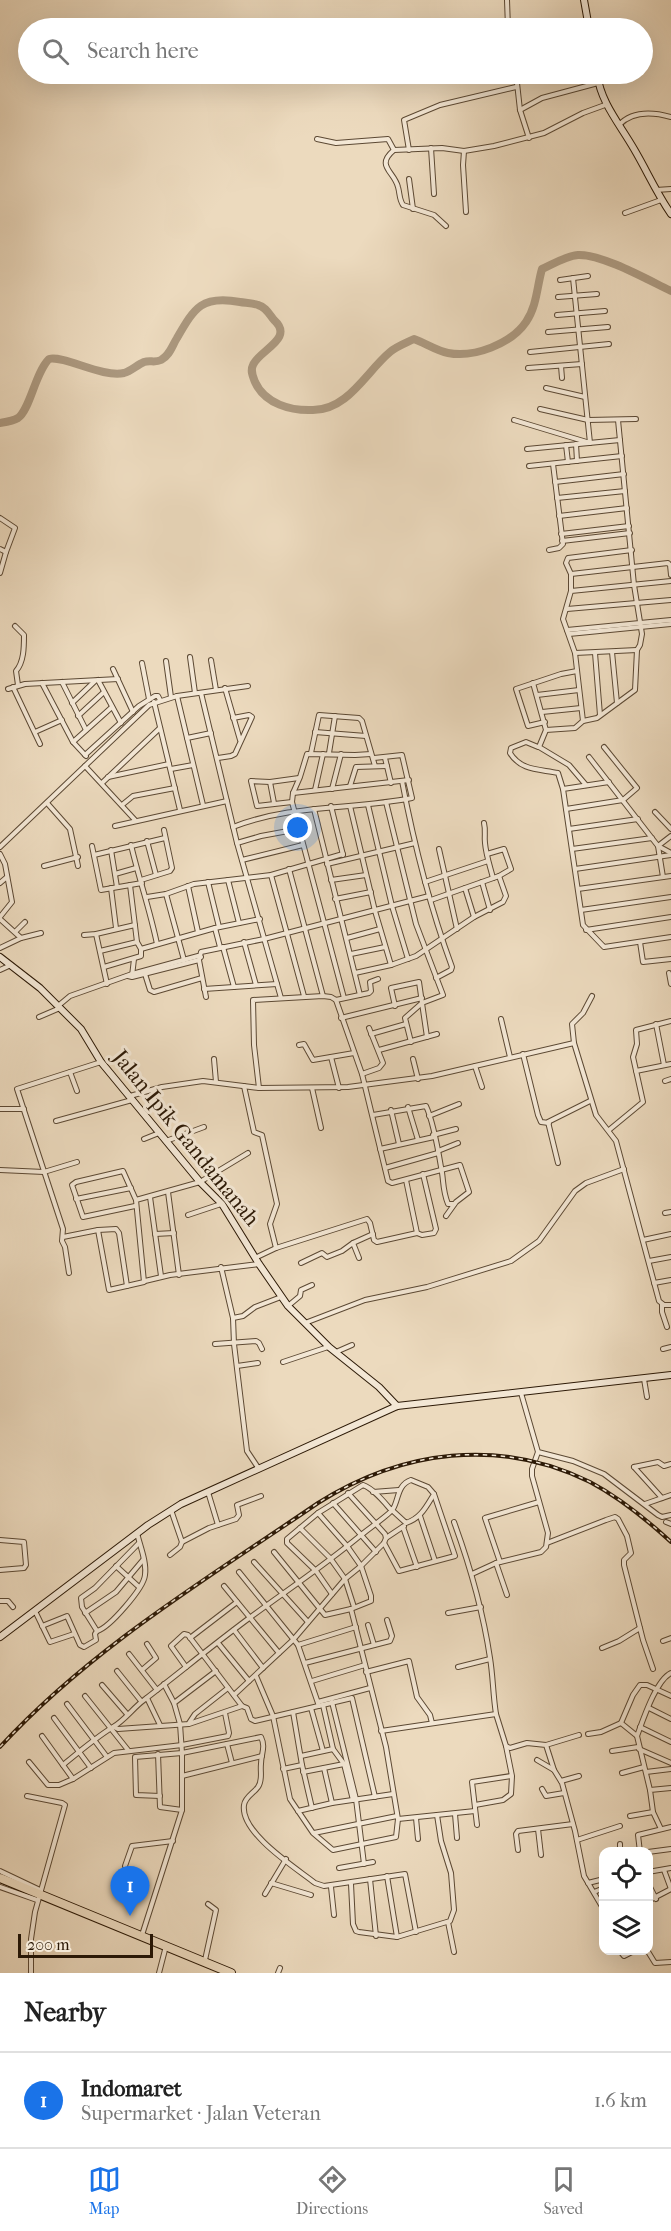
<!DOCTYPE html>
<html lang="en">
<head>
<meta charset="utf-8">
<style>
  :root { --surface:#fff; --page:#f2f2f2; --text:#222; --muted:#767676; --line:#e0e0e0; --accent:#1a73e8 }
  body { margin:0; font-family:"IM FELL French Canon",serif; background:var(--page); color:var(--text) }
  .controls { position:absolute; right:18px; bottom:18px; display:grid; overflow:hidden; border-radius:12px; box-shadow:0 6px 24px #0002 }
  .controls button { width:54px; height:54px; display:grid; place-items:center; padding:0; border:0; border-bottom:2px solid var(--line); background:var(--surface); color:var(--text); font:30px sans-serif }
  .scale { position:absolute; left:18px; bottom:15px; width:135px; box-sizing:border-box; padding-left:6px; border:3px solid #2c1906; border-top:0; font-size:16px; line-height:21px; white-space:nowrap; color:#2c1906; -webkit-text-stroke:4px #f3e7d5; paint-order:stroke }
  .you { position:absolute; left:298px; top:828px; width:21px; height:21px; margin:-15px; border:4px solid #fff; border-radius:50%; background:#1a73e8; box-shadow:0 0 0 9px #1a73e833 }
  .badge { display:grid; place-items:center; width:39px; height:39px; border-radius:50%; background:var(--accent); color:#fff; font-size:20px; font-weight:700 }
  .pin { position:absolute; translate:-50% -50px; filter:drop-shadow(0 2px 3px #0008) }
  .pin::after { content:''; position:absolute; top:32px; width:21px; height:18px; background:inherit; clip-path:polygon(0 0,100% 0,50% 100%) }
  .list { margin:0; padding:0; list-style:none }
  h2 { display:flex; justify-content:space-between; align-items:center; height:78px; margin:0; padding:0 24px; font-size:26px }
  h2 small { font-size:20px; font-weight:400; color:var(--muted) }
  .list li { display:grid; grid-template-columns:39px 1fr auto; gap:18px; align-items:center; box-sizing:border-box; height:96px; padding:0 24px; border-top:2px solid var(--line) }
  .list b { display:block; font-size:22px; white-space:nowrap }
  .list p { margin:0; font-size:20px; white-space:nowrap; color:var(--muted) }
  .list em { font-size:20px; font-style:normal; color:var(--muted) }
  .icon { flex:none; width:33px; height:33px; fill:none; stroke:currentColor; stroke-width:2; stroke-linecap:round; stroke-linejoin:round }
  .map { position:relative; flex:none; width:671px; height:1973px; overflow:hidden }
  .search { position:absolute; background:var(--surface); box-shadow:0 6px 24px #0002; left:18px; right:18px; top:18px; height:66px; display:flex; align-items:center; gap:15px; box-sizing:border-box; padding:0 21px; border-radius:33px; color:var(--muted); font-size:22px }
  .sheet { height:174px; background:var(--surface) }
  nav { display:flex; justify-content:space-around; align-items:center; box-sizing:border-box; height:84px; border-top:2px solid var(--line); background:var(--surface); font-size:16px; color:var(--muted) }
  nav a { display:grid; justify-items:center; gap:3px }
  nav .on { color:var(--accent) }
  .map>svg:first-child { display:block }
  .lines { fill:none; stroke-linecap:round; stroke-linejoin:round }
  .river { stroke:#ab987f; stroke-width:8 }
  .street-casing { stroke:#5c4934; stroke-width:6 }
  .secondary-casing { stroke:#2c1906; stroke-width:8 }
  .highway-casing { stroke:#2c1906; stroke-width:10 }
  .street { stroke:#f3e7d5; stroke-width:4 }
  .secondary { stroke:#f3e7d5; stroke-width:6 }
  .highway { stroke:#ecdabe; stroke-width:8 }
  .rail-casing { stroke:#2c1906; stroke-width:4 }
  .rail { stroke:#f3e7d5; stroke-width:1.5; stroke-dasharray:4.5; stroke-linecap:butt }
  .labels { text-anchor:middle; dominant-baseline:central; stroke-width:6; stroke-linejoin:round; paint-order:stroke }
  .street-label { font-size:22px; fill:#2c1906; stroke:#f3e7d5 }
</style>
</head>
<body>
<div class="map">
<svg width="671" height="1973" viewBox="0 0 671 1973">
  <rect width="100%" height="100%" fill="#ecdabe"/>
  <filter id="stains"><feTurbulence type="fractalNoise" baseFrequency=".00333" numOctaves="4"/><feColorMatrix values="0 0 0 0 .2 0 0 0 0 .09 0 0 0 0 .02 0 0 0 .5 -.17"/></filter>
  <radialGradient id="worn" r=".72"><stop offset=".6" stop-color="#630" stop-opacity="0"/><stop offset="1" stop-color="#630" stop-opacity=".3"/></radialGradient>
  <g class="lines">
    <path class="river" d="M0 423C6 422 13 421 18 418 30 410 35 373 49 359 64 355 102 378 124 373 131 371 137 365 144 362 150 360 155 363 161 360 170 355 172 346 177 338 195 307 202 295 240 302 246 303 252 303 258 305 266 307 269 314 274 320 295 339 259 350 253 365 250 371 253 377 255 382 265 404 291 411 313 410 348 410 366 372 390 352 397 346 406 343 414 339 425 343 437 351 448 353 474 358 511 344 526 322 537 306 537 286 542 269 553 264 566 256 578 255 602 254 648 280 671 291"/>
    <g class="street-casing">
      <g id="street">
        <polyline points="507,0 508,28"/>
        <polyline points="516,74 520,110 529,138"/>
        <polyline points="520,110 542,98 598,83"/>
        <path d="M619 125C632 111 653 112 671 117"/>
        <polyline points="317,139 336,143 388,139 394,150 442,148 464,151 494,146 544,133 583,113 605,105"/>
        <polyline points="431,148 434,194"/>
        <path d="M394 150C375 166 394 171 398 187 400 194 399 199 403 205L434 215 446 226"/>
        <polyline points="409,150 404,120 440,105 516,87"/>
        <polyline points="464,151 463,165 466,212"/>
        <polyline points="409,179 413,209"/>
        <polyline points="656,190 671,189"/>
        <polyline points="625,213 661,200"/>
        <polyline points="560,280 588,276"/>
        <polyline points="558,297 597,294"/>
        <polyline points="557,315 605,311"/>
        <polyline points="548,332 608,327"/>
        <polyline points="530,352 609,344"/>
        <polyline points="561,366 562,378"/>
        <polyline points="528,368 582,364"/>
        <polyline points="546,388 585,397"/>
        <polyline points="540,409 588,420 636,419"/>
        <polyline points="514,420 590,443 573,278"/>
        <polyline points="576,444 577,461"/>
        <polyline points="566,445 568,462"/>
        <polyline points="527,449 620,440"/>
        <polyline points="529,466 622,456"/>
        <polyline points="555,482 624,474"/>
        <polyline points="557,498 625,491"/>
        <polyline points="559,516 627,508"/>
        <polyline points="0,518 15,528 6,552 0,549"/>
        <polyline points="561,534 629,526"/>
        <polyline points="562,541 630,533"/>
        <polyline points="549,550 559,548 563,544 553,464"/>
        <polyline points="0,573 6,552"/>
        <polyline points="571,574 668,563 670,565 671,575"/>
        <polyline points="571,591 571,574 566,563 568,558 632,550"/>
        <polyline points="567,609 671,600"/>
        <path d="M15 626 24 635C24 647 24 662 16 671L18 685"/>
        <polyline points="567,630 671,620"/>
        <polyline points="569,634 671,624"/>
        <polyline points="612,652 617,703"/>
        <polyline points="575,653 637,650"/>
        <polyline points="595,653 600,715"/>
        <polyline points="190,657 195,693"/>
        <polyline points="211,660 216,690"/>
        <polyline points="166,661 171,697"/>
        <polyline points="142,663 149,699"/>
        <polyline points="113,669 133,712"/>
        <polyline points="98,680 121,723"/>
        <polyline points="62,682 86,730"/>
        <polyline points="42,683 73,742 86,756"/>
        <polyline points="533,683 546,730 539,747 569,765 586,785"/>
        <polyline points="13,687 40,744"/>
        <polyline points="225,688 240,740"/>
        <polyline points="8,689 25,684 118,679"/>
        <polyline points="201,693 237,843 281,998"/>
        <polyline points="537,695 579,690"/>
        <polyline points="177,696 203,805"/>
        <polyline points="154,702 180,810"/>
        <polyline points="72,703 95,681"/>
        <polyline points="542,712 581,708"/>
        <polyline points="78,716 104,692"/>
        <polyline points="583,721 575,653 563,619 571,591 671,581"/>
        <polyline points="545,722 528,726 516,689 561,674 577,671"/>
        <polyline points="546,730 575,728 583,721 597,718 635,690 637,650 640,645 642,634 634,585 618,420"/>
        <polyline points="35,732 62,720"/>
        <polyline points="315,732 366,736"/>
        <polyline points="187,738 211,733"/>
        <polyline points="73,742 112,707"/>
        <path d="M538 747 526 742 511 748 510 753C521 771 540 769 558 773L563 789"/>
        <polyline points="311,753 319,715 359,718 362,721 375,766"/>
        <polyline points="329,753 335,716"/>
        <polyline points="85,755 139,706 155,696 158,696 160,700"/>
        <polyline points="589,757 658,846 671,853"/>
        <polyline points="218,758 231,756 235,754 252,717 249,715 233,718"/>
        <polyline points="385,758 391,783"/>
        <polyline points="85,766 135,820"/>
        <polyline points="171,769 193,765"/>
        <polyline points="108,777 169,764"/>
        <path d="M402 781C414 844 430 907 452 967L451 970 436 978"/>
        <polyline points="270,782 274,803"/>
        <polyline points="609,782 563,789 583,925 604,947 671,937"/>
        <polyline points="102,783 160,728"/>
        <polyline points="350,786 356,767 387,766"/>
        <polyline points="332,789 341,754"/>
        <polyline points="315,790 323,754"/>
        <polyline points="293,793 409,780"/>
        <polyline points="292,802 257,806 251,781 270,782 299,778"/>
        <polyline points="386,802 416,924 443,995 422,1003 427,1037"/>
        <polyline points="47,803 70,829 78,866"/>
        <polyline points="122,805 133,796 175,788"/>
        <polyline points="368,805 392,906 408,959"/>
        <polyline points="331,806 343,855"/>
        <polyline points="350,806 375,911 391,965"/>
        <polyline points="314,809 360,995"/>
        <polyline points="566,809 623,800 637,788 604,747"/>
        <polyline points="655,812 671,829"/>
        <path d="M484 823C486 831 484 835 485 843 486 855 490 866 493 878"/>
        <polyline points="115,826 227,801"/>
        <path d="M233 827C292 804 351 810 412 798L402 755 374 758"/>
        <polyline points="569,829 638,819"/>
        <polyline points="147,841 156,875"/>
        <polyline points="237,843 261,836 299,829"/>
        <path d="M131 845C139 879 150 910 157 944"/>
        <polyline points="92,846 101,890 142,883"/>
        <polyline points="0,847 149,705 177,696 248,686"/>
        <polyline points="439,849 457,929"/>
        <polyline points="572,849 652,838"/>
        <polyline points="111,850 117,887"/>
        <polyline points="0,854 5,864 12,902 0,917"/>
        <polyline points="94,855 165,838"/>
        <polyline points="242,860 303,845"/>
        <polyline points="327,864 415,843"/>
        <polyline points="44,866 78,857"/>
        <polyline points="289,869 323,996"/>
        <polyline points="575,869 671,855"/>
        <polyline points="115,874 136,868"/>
        <polyline points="271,875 304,996"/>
        <polyline points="663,877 658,846 671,836"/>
        <polyline points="141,880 170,871 172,868 164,830"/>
        <polyline points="228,880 239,923"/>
        <polyline points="331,880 366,875"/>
        <polyline points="208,882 219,927"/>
        <polyline points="425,882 488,861"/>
        <polyline points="482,882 490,910"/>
        <polyline points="0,883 7,877"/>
        <polyline points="188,886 198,932"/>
        <polyline points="111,888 116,928"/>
        <polyline points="465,888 474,917"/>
        <polyline points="578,889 671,876"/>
        <polyline points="166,894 184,960"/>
        <polyline points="147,897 166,894 194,884 271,875 343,854"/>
        <polyline points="335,899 371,892"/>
        <polyline points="431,900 499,876 511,869 504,849 487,854"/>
        <polyline points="581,910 671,897"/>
        <polyline points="0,919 21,938 0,948"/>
        <polyline points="215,928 220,947"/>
        <polyline points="586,930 671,917"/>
        <polyline points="16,931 25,922"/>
        <polyline points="96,934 107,984"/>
        <polyline points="84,935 96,934 135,925"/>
        <polyline points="21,938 41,933"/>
        <polyline points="347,938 380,929"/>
        <polyline points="244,942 256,985"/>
        <polyline points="640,942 643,962 671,959"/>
        <polyline points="223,947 234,987"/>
        <polyline points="141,949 215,928 260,919"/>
        <polyline points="100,951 137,942"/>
        <polyline points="351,954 385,947"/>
        <polyline points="199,960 206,997"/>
        <polyline points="104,967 141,956 141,949 137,942 130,885"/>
        <polyline points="0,970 11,965"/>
        <polyline points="355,973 391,965 416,956 474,917 503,902 506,896 499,876"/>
        <polyline points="669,973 671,984"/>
        <polyline points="145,974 150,990 154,992 202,978"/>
        <polyline points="128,976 132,977 199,960 201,952 264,939 429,896"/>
        <polyline points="132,976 134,959"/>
        <polyline points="204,989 277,984"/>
        <polyline points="592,996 583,1013 572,1024 574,1043 596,1115 616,1141 659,1301 664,1305 671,1305"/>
        <polyline points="344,998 292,802 293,793 300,777 307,754 355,755 371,754"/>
        <polyline points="336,1000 362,1074 388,1181 392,1183 460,1165 469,1192 456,1202 446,1216"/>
        <polyline points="58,1006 70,996 132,974 198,956 201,957"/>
        <polyline points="395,1006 391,988 419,982 422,1003 405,1018 411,1042"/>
        <polyline points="39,1017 60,1008"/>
        <polyline points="341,1018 422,998"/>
        <polyline points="501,1019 510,1057"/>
        <polyline points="656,1024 664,1065"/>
        <polyline points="371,1034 406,1024"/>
        <polyline points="299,1045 304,1044 313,1060 354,1053"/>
        <polyline points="379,1050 437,1034"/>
        <polyline points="523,1054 538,1115 541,1122 549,1123"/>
        <polyline points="331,1057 339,1088"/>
        <polyline points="214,1059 216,1082"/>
        <polyline points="413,1059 418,1079"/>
        <polyline points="475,1066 482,1087"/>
        <polyline points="636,1071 671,1064"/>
        <polyline points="70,1072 77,1091"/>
        <polyline points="362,1074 379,1068 383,1063 369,1028"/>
        <polyline points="665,1081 671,1079"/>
        <polyline points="244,1086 254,1132 262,1135 277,1204 270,1224 276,1248"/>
        <polyline points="259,1088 254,1045 253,1000 323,996 331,997 336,1000 369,993 371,991 370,982 378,979"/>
        <polyline points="312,1088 321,1128"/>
        <polyline points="130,1096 162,1087 203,1081 259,1088 348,1087 432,1076 574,1043"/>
        <polyline points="408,1107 418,1140"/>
        <polyline points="0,1109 24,1109"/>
        <polyline points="391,1110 399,1144"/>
        <path d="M373 1115 426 1106C433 1121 438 1149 441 1167 444 1180 442 1189 448 1204H454"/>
        <polyline points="429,1116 459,1104"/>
        <polyline points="56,1121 132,1100"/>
        <polyline points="609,1130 643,1102 633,1057 637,1044 636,1030 671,1021"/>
        <polyline points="433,1135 456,1129"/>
        <polyline points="144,1139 159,1133"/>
        <polyline points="166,1141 204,1127"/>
        <polyline points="380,1149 434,1137"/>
        <polyline points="438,1151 458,1143"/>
        <polyline points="558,1163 548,1122 590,1101"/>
        <polyline points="385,1168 438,1153"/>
        <polyline points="0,1170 44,1172 77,1162"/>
        <polyline points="406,1180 417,1233 422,1235 434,1233 436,1229 423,1174"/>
        <polyline points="168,1192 179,1275"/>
        <polyline points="150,1197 161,1276"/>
        <polyline points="76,1199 131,1188"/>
        <polyline points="135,1206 83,1217 72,1185 76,1182 123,1171 136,1200"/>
        <polyline points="665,1213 671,1212"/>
        <polyline points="188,1215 221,1204"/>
        <polyline points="98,1230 109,1290 144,1282 136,1200 200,1182 248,1153"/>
        <polyline points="155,1234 174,1233"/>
        <polyline points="63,1237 98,1230 116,1229 119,1233 127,1286"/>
        <polyline points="643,1240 671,1234"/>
        <polyline points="257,1257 276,1248 367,1219 370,1223 374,1240 377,1242 417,1233"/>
        <polyline points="359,1258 353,1243 373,1234"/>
        <polyline points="649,1261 671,1257"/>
        <polyline points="301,1263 322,1253 327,1257 342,1251 353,1243"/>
        <polyline points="221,1267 233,1318 234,1344 247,1451 259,1469"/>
        <polyline points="69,1273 65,1247 62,1241 63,1229 17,1089 101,1062"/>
        <polyline points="145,1281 170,1275 259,1264"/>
        <polyline points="654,1283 671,1280"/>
        <polyline points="662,1304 662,1312 667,1327"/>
        <polyline points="288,1306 300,1296 301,1290 312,1285"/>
        <polyline points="233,1318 243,1316 255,1307 281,1297"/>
        <polyline points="305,1323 365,1300 427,1287 511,1261 539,1241 575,1191 586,1183 624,1169"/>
        <polyline points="215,1344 256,1341 259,1343 262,1349"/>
        <polyline points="663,1349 671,1347"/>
        <polyline points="336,1352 352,1345"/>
        <polyline points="283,1362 328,1347"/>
        <polyline points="237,1366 258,1363"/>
        <polyline points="644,1379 647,1397"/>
        <polyline points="521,1393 538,1452 573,1461 604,1474 658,1515 662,1517 671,1515"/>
        <polyline points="634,1467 662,1498"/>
        <polyline points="634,1467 658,1462 664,1466 671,1464"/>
        <polyline points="208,1492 218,1525"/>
        <polyline points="373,1492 399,1490"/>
        <polyline points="333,1503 376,1552"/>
        <polyline points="645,1504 671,1495"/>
        <polyline points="171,1510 182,1542 209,1528 236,1519 239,1515 237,1505 261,1496"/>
        <polyline points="420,1516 435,1561"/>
        <path d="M454 1522C470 1566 483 1611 490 1658 493 1676 493 1695 496 1714"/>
        <polyline points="666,1522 671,1524"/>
        <polyline points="403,1527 417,1567"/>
        <polyline points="300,1528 330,1558 345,1579 354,1607"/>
        <polyline points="386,1538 404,1526"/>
        <polyline points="0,1540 24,1542 26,1565 24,1568 0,1570"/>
        <polyline points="384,1543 399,1571 455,1556 434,1494"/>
        <polyline points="547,1543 606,1520 615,1517 618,1519 627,1536 631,1553 624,1560 624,1565 643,1640 653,1669"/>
        <polyline points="274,1552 325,1615 351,1609 371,1601 371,1596 361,1566 347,1546 318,1513"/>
        <polyline points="170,1555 180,1547 182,1542"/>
        <polyline points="254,1562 308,1622"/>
        <polyline points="500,1562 485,1518 539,1502"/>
        <polyline points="496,1563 507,1595"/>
        <polyline points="116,1566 139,1587"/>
        <polyline points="239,1572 298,1645 319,1706"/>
        <polyline points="472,1574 496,1563 541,1552 546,1547 548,1533 532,1476 532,1469 538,1452"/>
        <polyline points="224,1586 279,1653"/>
        <polyline points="0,1601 8,1601 13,1607"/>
        <polyline points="35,1611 50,1642 74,1634"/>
        <polyline points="85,1613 116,1592 143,1560"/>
        <polyline points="448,1613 481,1607"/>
        <polyline points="368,1625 374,1645"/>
        <polyline points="42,1626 67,1616 80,1645 84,1647 96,1640 95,1634 97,1631 82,1607 81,1598 95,1588 139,1543"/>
        <polyline points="234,1630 263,1668"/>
        <path d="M97 1631C109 1628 144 1588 145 1575 147 1562 140 1546 137 1533"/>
        <polyline points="190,1638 237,1602"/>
        <polyline points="663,1641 671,1638"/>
        <polyline points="218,1643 249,1681"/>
        <polyline points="298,1645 356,1627"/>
        <polyline points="602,1648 619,1641 640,1628"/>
        <polyline points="129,1654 157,1690"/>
        <polyline points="305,1663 390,1641 392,1636 387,1620"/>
        <polyline points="186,1667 171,1646 184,1634 188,1635 242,1706 247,1708 251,1719 255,1721 352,1698 375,1797"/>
        <polyline points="458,1667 490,1659"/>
        <polyline points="142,1670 156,1658 147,1644"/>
        <polyline points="117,1671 141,1701"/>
        <polyline points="366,1672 409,1661 417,1697 430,1715 432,1723"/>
        <polyline points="256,1676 273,1716 290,1799 313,1833 333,1850 396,1837 398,1819 386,1747 351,1609"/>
        <polyline points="312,1681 365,1665"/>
        <polyline points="102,1685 127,1714"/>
        <polyline points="234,1695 293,1640 345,1579 361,1566 384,1543 386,1538 385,1534 348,1493"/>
        <polyline points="85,1696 128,1750"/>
        <polyline points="147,1698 160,1725"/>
        <polyline points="318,1702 370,1688"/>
        <polyline points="332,1702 356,1799 364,1864"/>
        <polyline points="174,1703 216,1671"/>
        <polyline points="67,1704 107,1757"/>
        <polyline points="323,1705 333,1749 344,1764 353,1800"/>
        <polyline points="311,1708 323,1751"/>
        <polyline points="649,1708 671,1719"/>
        <polyline points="293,1712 302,1765 312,1808"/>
        <polyline points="54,1718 91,1768"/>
        <polyline points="189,1723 195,1714 228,1688"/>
        <polyline points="114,1727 118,1729 189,1724 242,1706"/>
        <polyline points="640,1727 671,1742"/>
        <polyline points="381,1731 496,1714 506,1746 510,1748 527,1743 546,1745 554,1770 562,1783 575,1831 584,1876 604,1910"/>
        <polyline points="588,1734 601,1732 621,1723"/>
        <path d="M637 1736C643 1720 656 1680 671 1673"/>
        <polyline points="227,1744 232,1763"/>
        <polyline points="546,1745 579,1735"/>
        <polyline points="639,1749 671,1763"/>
        <polyline points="612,1751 638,1747"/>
        <polyline points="158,1754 160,1807 182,1810"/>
        <polyline points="301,1756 333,1749"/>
        <polyline points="537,1760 554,1770"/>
        <polyline points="29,1762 48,1785 59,1785 73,1779 42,1736"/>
        <path d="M63 1765C79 1752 95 1738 113 1727 125 1720 133 1708 144 1700 179 1673 213 1645 248 1619 286 1591 325 1565 361 1535 367 1530 390 1514 393 1509 399 1499 397 1485 411 1480L428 1487 434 1494C426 1507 421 1518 406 1523L393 1511H392C384 1502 374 1489 363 1485L318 1513 287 1539V1543L316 1571 332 1594"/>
        <polyline points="324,1768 332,1803"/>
        <polyline points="283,1769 302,1765"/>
        <polyline points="303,1772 344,1764"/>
        <polyline points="646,1772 671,1769"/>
        <polyline points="622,1773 644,1767"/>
        <polyline points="182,1776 262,1756"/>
        <polyline points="73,1779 114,1753 182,1745 228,1736 229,1733 225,1713"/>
        <polyline points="561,1781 579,1776"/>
        <polyline points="542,1789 546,1796 564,1793"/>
        <polyline points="650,1790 637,1736 621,1723 633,1695 640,1685 647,1685 671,1696"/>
        <polyline points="27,1796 62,1803 65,1805 35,1912 31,1939 31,1973"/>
        <path d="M160 1796 136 1795 135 1757 182 1753 261 1737C266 1747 261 1754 261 1764 260 1772 263 1780 258 1787 254 1793 245 1797 244 1805 240 1833 296 1868 315 1883L324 1886 405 1874 416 1932"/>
        <polyline points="475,1805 503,1800 511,1794 512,1776 506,1746"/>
        <polyline points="298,1811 332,1803 393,1794"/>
        <polyline points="455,1814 457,1838"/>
        <polyline points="630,1816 653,1812"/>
        <polyline points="416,1818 418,1839"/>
        <polyline points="398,1819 475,1811"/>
        <polyline points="477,1825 472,1782 511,1776"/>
        <polyline points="538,1829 541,1855"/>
        <polyline points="661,1829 653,1812 650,1790 671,1788"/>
        <polyline points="314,1833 397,1816"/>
        <polyline points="577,1840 620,1826"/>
        <polyline points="620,1844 620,1852"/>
        <polyline points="518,1850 516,1834 518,1831 573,1824"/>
        <polyline points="640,1852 638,1835 671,1827"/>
        <polyline points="648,1852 671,1849"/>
        <polyline points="125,1866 132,1846 173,1841"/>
        <polyline points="339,1868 373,1862"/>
        <polyline points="664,1870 671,1889"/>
        <polyline points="0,1871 40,1890"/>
        <polyline points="648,1872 671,1868"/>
        <polyline points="387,1876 397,1937"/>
        <polyline points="370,1879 376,1936"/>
        <polyline points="271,1883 311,1895"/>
        <polyline points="588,1883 604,1879"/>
        <polyline points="648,1883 656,1899"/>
        <polyline points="351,1884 353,1924 356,1931 359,1932 397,1937 450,1921 454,1910 451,1873 441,1841 437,1815"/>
        <polyline points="0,1887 37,1900"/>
        <polyline points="331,1887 334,1915"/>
        <polyline points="594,1892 604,1888"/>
        <polyline points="265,1894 286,1859"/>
        <polyline points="648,1901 671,1889"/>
        <polyline points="448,1922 454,1952"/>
        <polyline points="142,1935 182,1810 182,1753 180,1724 174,1703 164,1684"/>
        <polyline points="619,1950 624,1956 636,1950"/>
        <polyline points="647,1950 655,1963 671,1962"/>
        <polyline points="205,1960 216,1910 208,1904"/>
        <polyline points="159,1973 166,1946"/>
        <polyline points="278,1973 280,1968"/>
      </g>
    </g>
    <g class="secondary-casing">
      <g id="secondary">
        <polyline points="584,0 589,28"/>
        <path d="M597 74C601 103 619 123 634 149 647 171 656 192 671 214"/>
        <polyline points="0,957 40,988 81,1029 101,1062 200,1182 222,1204 259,1264 288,1306 329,1347 379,1387 397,1406"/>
        <polyline points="0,1637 148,1525 181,1504 397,1406 671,1375"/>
      </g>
    </g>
    <g class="highway-casing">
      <polyline id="highway" points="0,1878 231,1973"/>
    </g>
    <use href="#street" class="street"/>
    <use href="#secondary" class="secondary"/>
    <use href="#highway" class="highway"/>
    <g class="rail-casing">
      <path id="rail" d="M0 1747C91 1648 208 1578 318 1503 402 1450 499 1437 590 1482 620 1498 646 1519 671 1542"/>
    </g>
    <use href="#rail" class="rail"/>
  </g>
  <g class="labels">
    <g class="street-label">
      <text transform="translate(186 1138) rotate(51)">Jalan Ipik Gandamanah</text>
    </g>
  </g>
  <rect width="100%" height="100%" filter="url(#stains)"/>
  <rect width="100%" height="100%" fill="url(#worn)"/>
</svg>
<div class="controls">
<button><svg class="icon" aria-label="locate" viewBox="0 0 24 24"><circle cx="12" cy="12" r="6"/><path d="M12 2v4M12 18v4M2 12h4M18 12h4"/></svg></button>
<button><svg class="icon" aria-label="layers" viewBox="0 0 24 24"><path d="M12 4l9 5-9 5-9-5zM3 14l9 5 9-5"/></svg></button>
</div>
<div class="scale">200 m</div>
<div class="you"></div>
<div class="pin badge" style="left:130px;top:1916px">1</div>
<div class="search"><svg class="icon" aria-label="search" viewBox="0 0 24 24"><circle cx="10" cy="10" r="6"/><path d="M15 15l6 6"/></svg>Search here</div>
</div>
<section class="sheet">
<h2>Nearby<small></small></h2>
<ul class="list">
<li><span class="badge">1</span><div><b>Indomaret</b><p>Supermarket · Jalan Veteran</p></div><em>1.6 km</em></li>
</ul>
</section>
<nav>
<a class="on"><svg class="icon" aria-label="map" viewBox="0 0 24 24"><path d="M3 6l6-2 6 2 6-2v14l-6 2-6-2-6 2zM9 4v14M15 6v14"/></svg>Map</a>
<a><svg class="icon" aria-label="directions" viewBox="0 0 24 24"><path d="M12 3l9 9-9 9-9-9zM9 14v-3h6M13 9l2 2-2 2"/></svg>Directions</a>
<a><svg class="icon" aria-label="saved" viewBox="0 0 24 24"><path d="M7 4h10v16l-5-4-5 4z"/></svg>Saved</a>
</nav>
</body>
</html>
